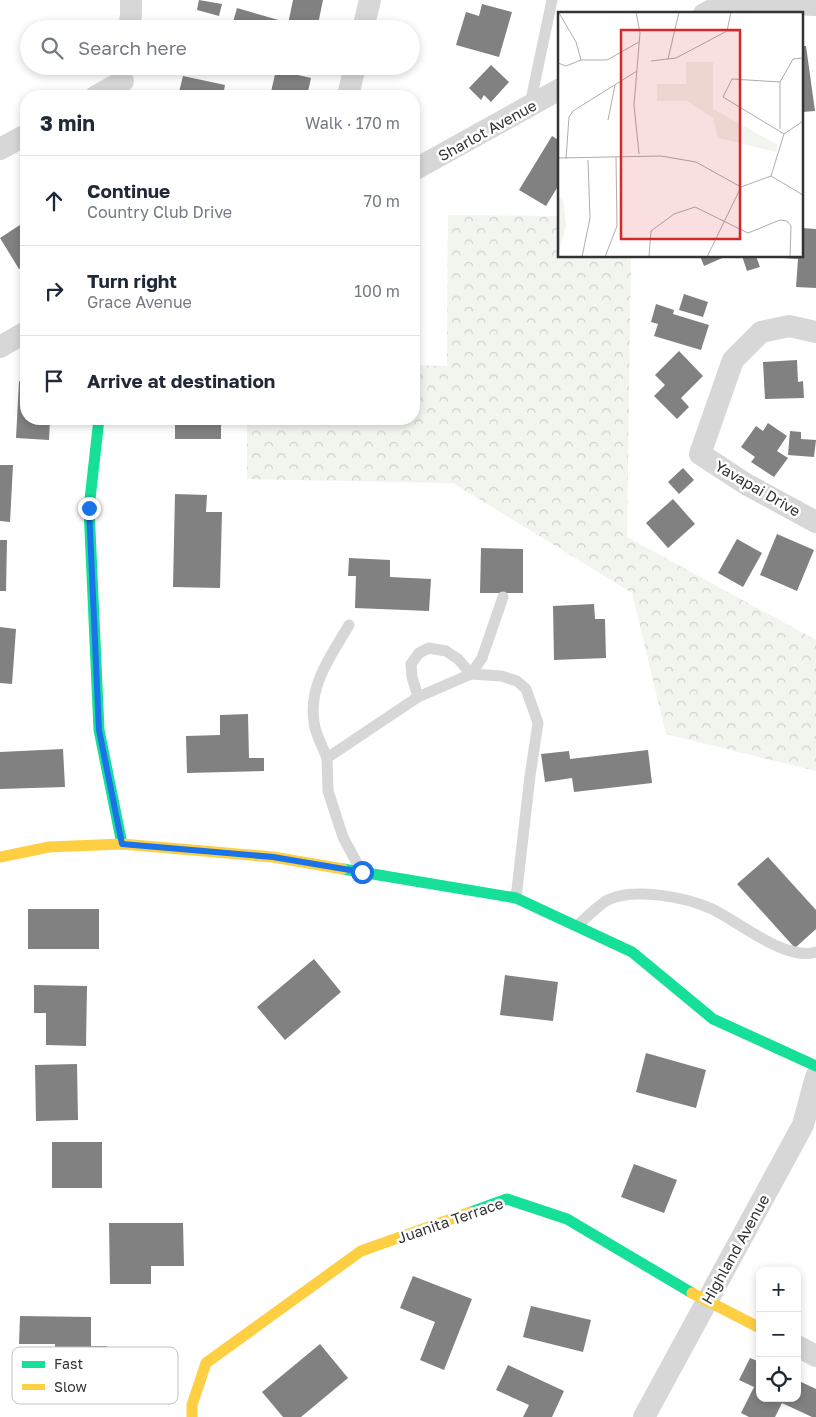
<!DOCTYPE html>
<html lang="en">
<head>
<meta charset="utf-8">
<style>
  :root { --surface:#fff; --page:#f2f2f3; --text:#1f2937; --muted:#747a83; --line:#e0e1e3 }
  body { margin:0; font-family:"Golos Text",sans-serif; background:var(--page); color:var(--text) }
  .controls { position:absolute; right:15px; bottom:15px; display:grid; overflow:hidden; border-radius:10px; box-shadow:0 2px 8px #0003 }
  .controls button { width:45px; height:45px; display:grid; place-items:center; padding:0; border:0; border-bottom:1px solid var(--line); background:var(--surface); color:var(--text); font:25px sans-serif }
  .stop { position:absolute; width:15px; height:15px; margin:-11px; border:4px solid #1a73e8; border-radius:50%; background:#fff }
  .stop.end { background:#1a73e8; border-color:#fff; box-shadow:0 1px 5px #0008 }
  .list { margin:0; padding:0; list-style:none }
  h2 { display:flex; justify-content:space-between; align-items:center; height:65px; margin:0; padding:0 20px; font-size:21px }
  h2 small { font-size:16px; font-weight:400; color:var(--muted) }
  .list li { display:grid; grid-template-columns:32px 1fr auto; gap:15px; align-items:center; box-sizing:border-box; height:90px; padding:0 20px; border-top:1px solid var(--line) }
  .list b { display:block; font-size:19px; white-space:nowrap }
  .list p { margin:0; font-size:16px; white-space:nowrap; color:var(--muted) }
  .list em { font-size:16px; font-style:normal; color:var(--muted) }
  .icon { flex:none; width:28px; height:28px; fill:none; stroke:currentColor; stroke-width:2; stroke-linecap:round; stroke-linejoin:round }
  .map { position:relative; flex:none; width:816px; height:1417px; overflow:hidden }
  .search { position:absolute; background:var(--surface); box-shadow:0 2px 8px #0003; left:20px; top:20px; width:400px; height:55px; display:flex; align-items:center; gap:12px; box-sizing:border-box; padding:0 18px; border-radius:28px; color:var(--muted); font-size:19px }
  .panel { position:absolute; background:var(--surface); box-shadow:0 2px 8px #0003; left:20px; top:90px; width:400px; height:335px; border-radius:20px }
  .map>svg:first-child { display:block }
  .forest { fill:url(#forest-crowns) }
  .building { fill:#818181 }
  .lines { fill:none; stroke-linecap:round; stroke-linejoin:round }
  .lane { stroke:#d7d7d7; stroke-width:11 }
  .street { stroke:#d7d7d7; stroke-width:22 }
  .fast { stroke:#16e098; stroke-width:11 }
  .slow { stroke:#ffcf43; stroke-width:11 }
  .route { stroke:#1a73e8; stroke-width:6 }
  .labels { text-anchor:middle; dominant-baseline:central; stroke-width:5; stroke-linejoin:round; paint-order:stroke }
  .street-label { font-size:15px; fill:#333; stroke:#fff }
  .inset-road { fill:none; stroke:#adadad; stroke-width:1 }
  .view { fill:#d62828; fill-opacity:0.15; stroke:#d62828; stroke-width:2.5 }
  .inset-edge { fill:none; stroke:#333; stroke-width:2.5 }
  .key { fill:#fff; stroke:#c2c2c2; stroke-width:1 }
  .key-label { font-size:14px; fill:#333 }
</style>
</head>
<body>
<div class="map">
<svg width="816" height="1417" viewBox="0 0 816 1417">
  <defs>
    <pattern id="forest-crowns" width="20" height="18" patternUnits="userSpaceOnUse" patternTransform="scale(1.25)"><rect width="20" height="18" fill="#f1f5ed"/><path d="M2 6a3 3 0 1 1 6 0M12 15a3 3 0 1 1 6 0" fill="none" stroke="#cfd2cc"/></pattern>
  </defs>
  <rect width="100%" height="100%" fill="#fff"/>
  <polygon class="forest" points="448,215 560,216 560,256 631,256 627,537 816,640 816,771 666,734 632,593 453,483 247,479 247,419 414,419 414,365 447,366"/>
  <g class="building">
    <polygon points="199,0 222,4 219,16 197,10"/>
    <polygon points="293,0 323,0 317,29 287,29"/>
    <polygon points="482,4 512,12 499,57 456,45 466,12 479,16"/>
    <polygon points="237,8 282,21 280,29 231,29"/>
    <polygon points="802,46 806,46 815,111 802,112"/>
    <polygon points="491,65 509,82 491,102 484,95 481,100 469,88"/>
    <polygon points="41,66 65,66 65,68 41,71"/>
    <polygon points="276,70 311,78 307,96 270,96"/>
    <polygon points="183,76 225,85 223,96 178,96"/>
    <polygon points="552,136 560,141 560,183 546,206 519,190"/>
    <polygon points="26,221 26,265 19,269 0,238"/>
    <polygon points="802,228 816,229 816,288 796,287 798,259 783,258 783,256 802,256"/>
    <polygon points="700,256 727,256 704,266"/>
    <polygon points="742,256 756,256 760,267 747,271"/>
    <polygon points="684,294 708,302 703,317 679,310"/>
    <polygon points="656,304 674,310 673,314 709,325 701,350 654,336 658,324 651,322"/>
    <polygon points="679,351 703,376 681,398 689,407 677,419 654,396 665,385 655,375"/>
    <polygon points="797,360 798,382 803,381 804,398 765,399 763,362"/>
    <polygon points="19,381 26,381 26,419 50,419 49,440 16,438"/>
    <rect x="175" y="419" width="46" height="20"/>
    <polygon points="768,423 787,436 777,451 788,458 774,477 751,462 755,457 741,447 756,426 763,431"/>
    <polygon points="790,431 801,432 801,439 816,440 814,457 788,455"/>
    <polygon points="0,465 13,465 10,522 0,521"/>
    <polygon points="683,468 694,480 679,494 668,482"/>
    <polygon points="175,494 207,495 206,512 222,512 220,588 173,587"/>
    <polygon points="673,499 695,524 668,548 646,523"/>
    <polygon points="777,534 814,550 797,591 760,575"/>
    <polygon points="737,539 762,553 743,587 718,573"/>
    <polygon points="0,540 7,540 6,591 0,591"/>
    <polygon points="481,548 523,549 523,593 480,593"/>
    <polygon points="349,558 390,560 390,577 431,579 429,611 355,608 356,576 348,576"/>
    <polygon points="594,604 595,619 605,619 606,658 554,660 553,606"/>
    <polygon points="0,627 16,629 12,684 0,683"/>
    <polygon points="248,714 249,758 264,758 264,771 187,773 186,736 220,735 220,715"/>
    <polygon points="63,749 65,787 0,789 0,752"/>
    <polygon points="648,750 652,783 574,792 572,778 545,782 541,754 569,751 570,759"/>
    <polygon points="768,857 816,910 816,929 795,948 737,884"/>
    <rect x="28" y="909" width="71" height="40"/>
    <polygon points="314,959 341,992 285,1040 257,1007"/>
    <polygon points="505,975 558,982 553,1021 500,1015"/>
    <polygon points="34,985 87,986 86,1046 46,1045 46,1013 34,1013"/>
    <polygon points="646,1053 706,1070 696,1108 636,1092"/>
    <polygon points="77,1064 78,1120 36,1121 35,1065"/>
    <rect x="52" y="1142" width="50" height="46"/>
    <polygon points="634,1164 677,1180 664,1213 621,1197"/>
    <polygon points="109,1223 183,1223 184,1266 151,1266 151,1284 110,1284"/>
    <polygon points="413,1276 472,1299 444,1370 420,1360 435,1322 400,1308"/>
    <polygon points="531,1306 591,1320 583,1352 523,1337"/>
    <polygon points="20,1316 91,1317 91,1346 107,1346 107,1393 55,1393 55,1344 19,1344"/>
    <polygon points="320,1344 348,1378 301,1417 283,1417 262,1392"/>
    <polygon points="750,1358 760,1362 760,1398 797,1398 797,1380 816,1389 816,1417 812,1417 782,1403 775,1417 749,1417 741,1413 754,1387 739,1380"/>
    <polygon points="508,1365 564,1391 552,1417 523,1417 529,1405 496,1390"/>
  </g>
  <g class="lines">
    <g class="lane">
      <polyline points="530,105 552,0"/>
      <polyline points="418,697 412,677 411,664 419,653 429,648 446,651 458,659 471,674 482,658 503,597"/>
      <path d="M327 758C323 747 315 734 314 722 308 686 332 654 349 625"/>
      <polyline points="360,869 343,837 328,791 327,758 418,697 471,674 501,676 517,681 526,689 538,723 530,776 516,898"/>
      <path d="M577 926C585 919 601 902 610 899 636 888 686 897 712 909 738 921 786 962 816 952"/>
    </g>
    <g class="street">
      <polyline points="704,14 727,2 815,5"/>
      <polyline points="129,29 131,15 131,0"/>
      <polyline points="363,29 370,0"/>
      <polyline points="96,96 123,81"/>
      <polyline points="348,96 355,66"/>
      <polyline points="0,149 26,135"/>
      <polyline points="414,170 560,89"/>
      <polyline points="816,332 789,326 761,332 733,360 700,454 746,484 816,522"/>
      <polyline points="0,347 26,332"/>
      <polyline points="797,1346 816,1356"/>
      <polyline points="644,1417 803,1125 816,1077"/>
    </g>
    <g class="fast">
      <polyline points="99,419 89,508 99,730 122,844"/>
      <polyline points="343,869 516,898 632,952 713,1019 816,1066"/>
      <polyline points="471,1212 507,1199 567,1219 692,1293"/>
    </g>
    <g class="slow">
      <polyline points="0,857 49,847 122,844 273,857 343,869"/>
      <polyline points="692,1293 760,1328"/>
      <polyline points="192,1417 192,1405 206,1363 361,1251 471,1212"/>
    </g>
  </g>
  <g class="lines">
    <polyline class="route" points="89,508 99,730 122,844 273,857 362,872"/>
  </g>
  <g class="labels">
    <g class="street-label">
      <text transform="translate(487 130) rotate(-29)">Sharlot Avenue</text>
      <text transform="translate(758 488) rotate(30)">Yavapai Drive</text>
      <text transform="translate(450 1220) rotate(-19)">Juanita Terrace</text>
      <text transform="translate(735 1249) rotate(-61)">Highland Avenue</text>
    </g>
  </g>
  <g transform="translate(558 12)">
    <rect width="245" height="245" fill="#fff"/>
    <path d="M128 50H155V97L220 133 218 140 160 126 155 106 129 89H99V72H128ZM0 185 5 186 8 213 0 243Z" fill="#f1f5ed"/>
    <path class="inset-road" d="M78 0 82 21 76 93 81 142M1 1 18 30 23 48M169 19 173 0M110 47 121 0M93 49 118 46 169 19H182M0 51 8 54 23 48H49L81 30M222 70 174 67 165 85 226 122M50 108 57 73M222 117V70L235 47 245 46M0 146 103 144 138 150 183 175 213 164 245 183M8 147 11 105 15 99 79 59M213 164 226 122 245 109M24 245 32 206 30 148M47 245 59 214 58 145M91 245 93 219 116 202 137 195 190 221 222 208 229 209 233 214 232 245M149 245 183 175"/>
    <path class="view" d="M63 18H182V227H63Z"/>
    <rect width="245" height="245" class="inset-edge"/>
  </g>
  <rect x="12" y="1347" width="166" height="57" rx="8" class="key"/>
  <rect x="22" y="1361" width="23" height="7" fill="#16e098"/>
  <rect x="22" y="1384" width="23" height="6" fill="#ffcf43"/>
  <g class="key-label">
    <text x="54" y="1369">Fast</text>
    <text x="54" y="1392">Slow</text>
  </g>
</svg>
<div class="controls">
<button>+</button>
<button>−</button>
<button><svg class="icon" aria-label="locate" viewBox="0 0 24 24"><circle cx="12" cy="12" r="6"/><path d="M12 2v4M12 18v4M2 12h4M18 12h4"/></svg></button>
</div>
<div class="stop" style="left:362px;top:872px"></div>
<div class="stop end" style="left:89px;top:508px"></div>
<div class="search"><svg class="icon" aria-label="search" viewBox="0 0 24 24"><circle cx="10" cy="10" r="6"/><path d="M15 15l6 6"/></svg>Search here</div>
<section class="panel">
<h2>3 min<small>Walk · 170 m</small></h2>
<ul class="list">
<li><svg class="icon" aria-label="ahead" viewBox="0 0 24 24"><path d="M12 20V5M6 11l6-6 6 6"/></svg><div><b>Continue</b><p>Country Club Drive</p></div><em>70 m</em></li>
<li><svg class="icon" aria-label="right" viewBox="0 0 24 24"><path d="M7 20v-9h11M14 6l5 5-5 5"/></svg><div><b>Turn right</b><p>Grace Avenue</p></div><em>100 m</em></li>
<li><svg class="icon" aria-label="arrive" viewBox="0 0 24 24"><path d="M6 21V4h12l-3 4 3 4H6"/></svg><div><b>Arrive at destination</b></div></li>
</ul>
</section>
</div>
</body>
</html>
